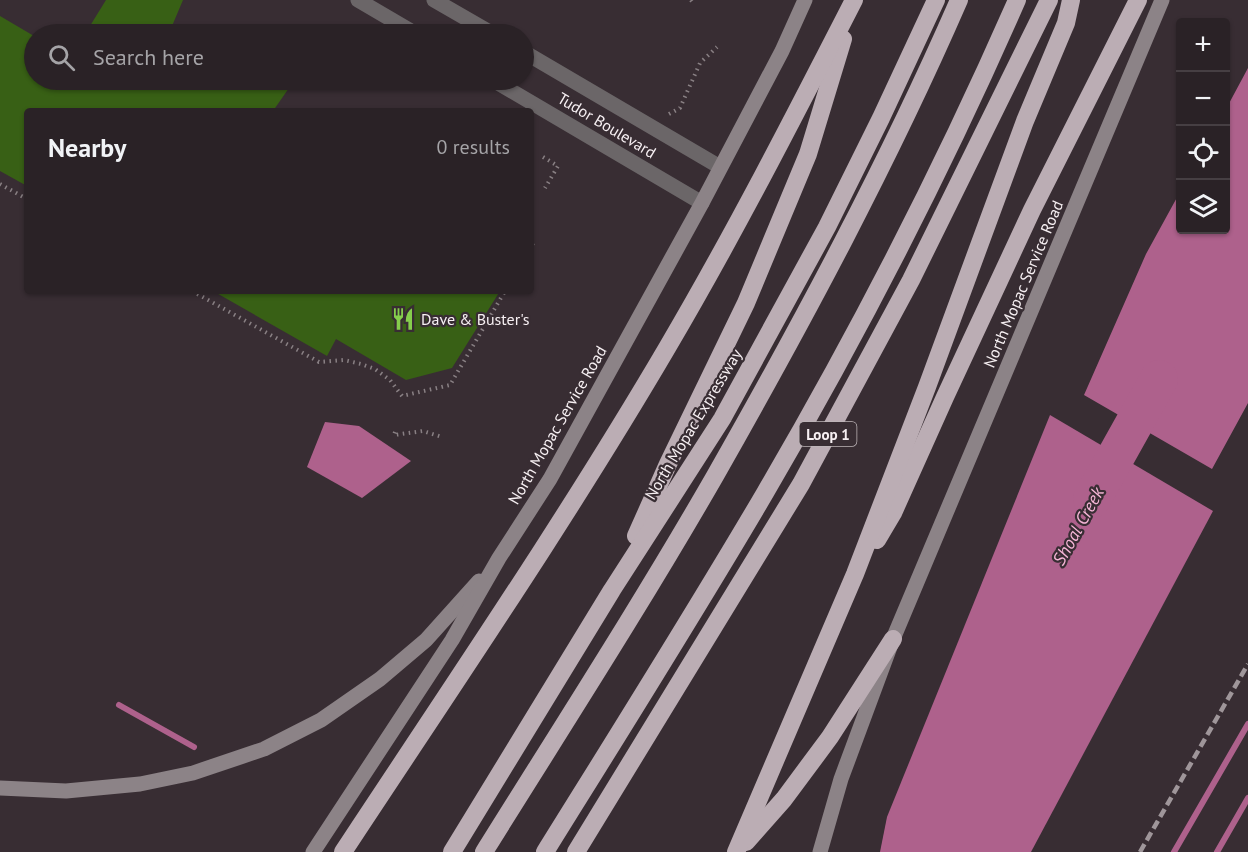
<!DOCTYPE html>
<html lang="en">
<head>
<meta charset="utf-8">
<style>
  :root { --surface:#2a2226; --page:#362f32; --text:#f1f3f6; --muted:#a5a4a7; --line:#463f43 }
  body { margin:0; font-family:"PT Sans",sans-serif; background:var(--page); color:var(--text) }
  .controls { position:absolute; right:18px; top:18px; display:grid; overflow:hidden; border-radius:6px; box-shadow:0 2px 4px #0004 }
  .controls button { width:54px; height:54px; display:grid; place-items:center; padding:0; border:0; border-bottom:2px solid var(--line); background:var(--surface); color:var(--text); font:30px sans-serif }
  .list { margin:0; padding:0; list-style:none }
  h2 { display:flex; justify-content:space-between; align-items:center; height:78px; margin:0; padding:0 24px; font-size:26px }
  h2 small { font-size:20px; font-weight:400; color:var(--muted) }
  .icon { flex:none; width:33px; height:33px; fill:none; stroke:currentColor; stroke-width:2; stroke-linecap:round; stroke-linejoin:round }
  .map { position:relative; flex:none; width:1248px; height:852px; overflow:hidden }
  .search { position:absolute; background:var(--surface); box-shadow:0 2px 4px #0004; left:24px; top:24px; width:510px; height:66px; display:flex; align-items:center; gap:15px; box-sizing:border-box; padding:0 21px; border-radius:33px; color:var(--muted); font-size:22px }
  .panel { position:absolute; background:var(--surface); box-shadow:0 2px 4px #0004; left:24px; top:108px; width:510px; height:186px; border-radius:6px }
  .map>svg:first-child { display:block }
  .water { fill:#ae618c }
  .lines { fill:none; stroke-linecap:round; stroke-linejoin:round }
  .stream { stroke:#ae618c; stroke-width:6 }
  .river { stroke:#ae618c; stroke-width:38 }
  .building { fill:#386015 }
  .path { stroke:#898084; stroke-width:4; stroke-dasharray:1.5 4.5; stroke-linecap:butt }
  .street { stroke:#6b6668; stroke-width:15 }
  .secondary { stroke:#8c8387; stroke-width:15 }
  .highway { stroke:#bbadb4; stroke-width:18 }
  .rail { stroke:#9f969a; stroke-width:4.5; stroke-dasharray:9 4.5; stroke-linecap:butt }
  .labels { text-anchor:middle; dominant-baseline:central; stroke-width:4.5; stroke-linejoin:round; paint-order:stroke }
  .shield { fill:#382d33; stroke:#beb6b9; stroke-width:1.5 }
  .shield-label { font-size:15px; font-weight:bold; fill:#f7f0f3 }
  .street-label { font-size:16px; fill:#f7f0f3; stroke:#382d33 }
  .poi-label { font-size:16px; fill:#f7f0f3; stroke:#382d33; text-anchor:start }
  .water-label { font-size:18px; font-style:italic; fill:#f5b5d6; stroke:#382d33 }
</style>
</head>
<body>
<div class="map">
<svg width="1248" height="852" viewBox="0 0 1248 852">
  <rect width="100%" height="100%" fill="#382d33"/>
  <g class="water">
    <polygon points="1248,68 1248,403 1212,469 1084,395 1146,254 1180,192 1180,230 1226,230 1226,109"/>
    <polygon points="1050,415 1213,511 1031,852 880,852 887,817"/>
    <polygon points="325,422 359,426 411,461 362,498 307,467"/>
  </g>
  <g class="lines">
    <g class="stream">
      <polyline points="119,705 194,747"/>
      <polyline points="1174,852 1248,724"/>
      <polyline points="1217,852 1248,798"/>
    </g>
    <polyline class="river" points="1092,499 1159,379"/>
  </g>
  <g class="building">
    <polygon points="106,0 183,0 172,26 188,34 85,34"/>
    <polygon points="0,16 34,36 34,80 273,80 289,88 273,111 27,111 27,186 0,171"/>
    <polygon points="213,291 500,291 452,368 406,380 336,339 327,356"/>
  </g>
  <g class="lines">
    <g class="path">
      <polyline points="691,0 694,4"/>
      <polyline points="669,114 680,108 700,63 717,47"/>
      <polyline points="543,157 558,166 545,188"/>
      <polyline points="0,184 27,199"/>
      <polyline points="531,239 534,241 531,247"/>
      <polyline points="192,291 319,362 344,360 361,364 375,369 390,380 402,396 450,385 505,291"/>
      <polyline points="395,432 394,435 423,431 442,437"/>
    </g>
    <g class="street">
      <polyline points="358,0 416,34"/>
      <polyline points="434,0 493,34"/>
      <polyline points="524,52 720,167"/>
      <polyline points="493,80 702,203"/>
    </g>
    <g class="secondary">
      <polyline points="0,788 66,791 140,784 193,773 264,749 321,720 380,679 426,640 479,581"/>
      <polyline points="313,852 452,640 499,558 550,479 702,203 782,51 805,0"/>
      <polyline points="820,852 841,779 893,639 1162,0"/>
    </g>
    <g class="highway">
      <polyline points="636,536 668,464 746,303 808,154 843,39"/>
      <polyline points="877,540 893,513 945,397 1032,210 1138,0"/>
      <polyline points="746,842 784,799 830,737 893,639"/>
      <path d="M343 852C453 685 566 520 667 348 734 234 794 117 854 0"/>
      <polyline points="452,852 612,590 722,419 827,227 881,118 936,0"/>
      <path d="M484 852C562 727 642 603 715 476 803 321 888 163 959 0"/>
      <path d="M545 852C619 733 694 614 765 493 858 334 943 169 1017 0"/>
      <polyline points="576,852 801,484 911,280 1049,0"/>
      <polyline points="736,852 855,574 927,387 1025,121 1066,23 1071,0"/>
    </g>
    <polyline class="rail" points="1140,852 1248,664"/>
  </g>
  <defs>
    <g id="restaurant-bare" transform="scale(1.8)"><path d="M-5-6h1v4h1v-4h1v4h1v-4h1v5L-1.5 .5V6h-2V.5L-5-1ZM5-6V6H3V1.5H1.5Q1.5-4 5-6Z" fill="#85cf4c" stroke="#382d33" stroke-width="2.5" paint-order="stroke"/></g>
  </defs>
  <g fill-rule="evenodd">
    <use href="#restaurant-bare" x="403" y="319"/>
  </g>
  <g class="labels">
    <rect class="shield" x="799.5" y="422" width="57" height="24" rx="4.5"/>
    <g class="shield-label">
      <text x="828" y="434">Loop 1</text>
    </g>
    <g class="street-label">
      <text transform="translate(607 125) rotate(31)">Tudor Boulevard</text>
      <text transform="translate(1023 284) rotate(-67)">North Mopac Service Road</text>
      <text transform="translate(693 424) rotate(-59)">North Mopac Expressway</text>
      <text transform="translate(557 425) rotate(-60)">North Mopac Service Road</text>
    </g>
    <g class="poi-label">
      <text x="421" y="319">Dave &amp; Buster's</text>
    </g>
    <g class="water-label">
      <text transform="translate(1078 526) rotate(-61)">Shoal Creek</text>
    </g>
  </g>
</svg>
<div class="controls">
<button>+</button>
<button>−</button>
<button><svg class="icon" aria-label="locate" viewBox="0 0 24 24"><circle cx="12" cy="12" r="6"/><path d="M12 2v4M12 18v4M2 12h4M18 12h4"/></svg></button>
<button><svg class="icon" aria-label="layers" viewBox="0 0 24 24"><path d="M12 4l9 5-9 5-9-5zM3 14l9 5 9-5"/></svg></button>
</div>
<div class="search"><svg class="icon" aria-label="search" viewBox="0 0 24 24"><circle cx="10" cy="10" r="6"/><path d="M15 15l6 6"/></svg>Search here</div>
<section class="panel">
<h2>Nearby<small>0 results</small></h2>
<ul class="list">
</ul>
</section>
</div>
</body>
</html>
